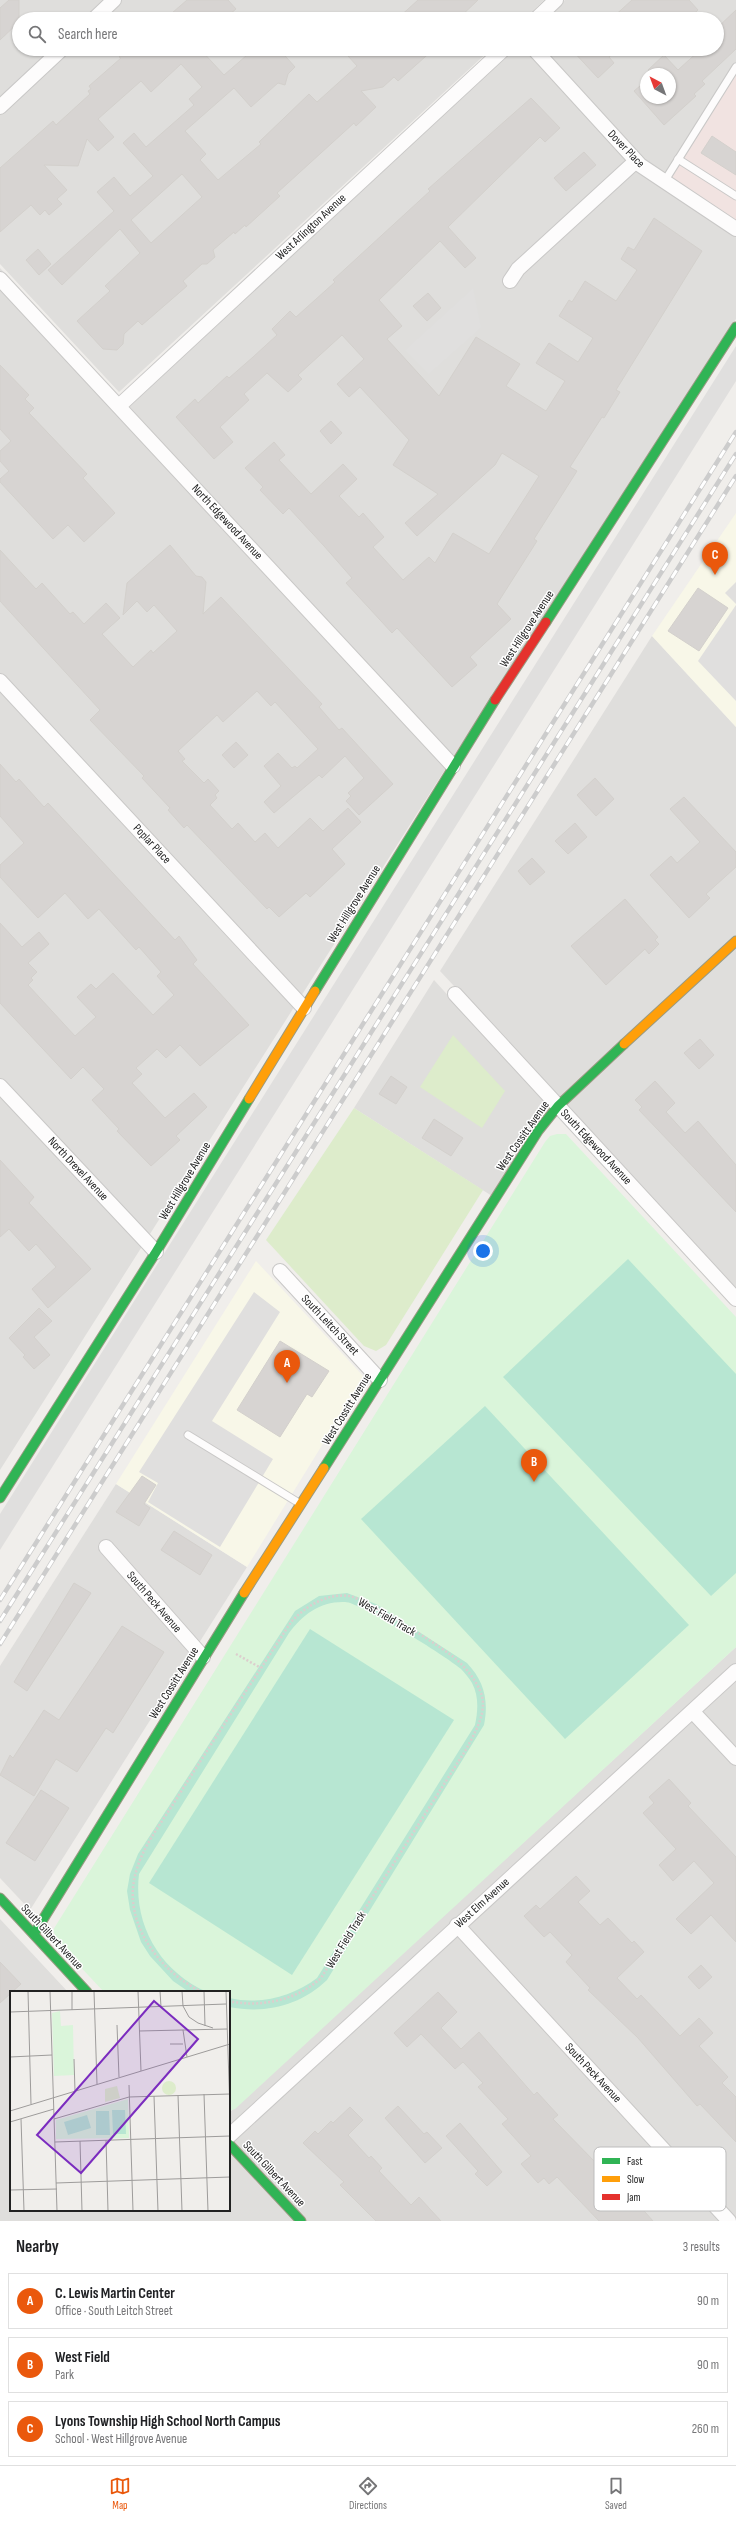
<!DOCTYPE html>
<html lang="en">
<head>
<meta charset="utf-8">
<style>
  :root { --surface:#fff; --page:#f6f6f6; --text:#202124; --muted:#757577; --line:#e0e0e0; --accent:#ea580c }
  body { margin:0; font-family:"Sofia Sans Condensed",sans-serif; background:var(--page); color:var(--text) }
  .compass { position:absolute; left:640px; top:68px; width:36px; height:36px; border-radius:50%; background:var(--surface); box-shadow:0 1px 3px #0004; rotate:319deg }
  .you { position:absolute; left:483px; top:1251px; width:14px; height:14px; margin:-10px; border:3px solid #fff; border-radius:50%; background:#1a73e8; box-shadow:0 0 0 6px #1a73e833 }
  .badge { display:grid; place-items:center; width:26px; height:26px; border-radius:50%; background:var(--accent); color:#fff; font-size:13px; font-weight:700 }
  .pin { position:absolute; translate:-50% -33px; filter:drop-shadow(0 1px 2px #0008) }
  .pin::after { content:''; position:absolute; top:21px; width:14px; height:12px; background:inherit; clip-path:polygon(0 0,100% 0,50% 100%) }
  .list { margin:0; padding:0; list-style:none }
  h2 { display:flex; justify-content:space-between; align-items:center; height:52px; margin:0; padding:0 16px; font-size:17px }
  h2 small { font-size:13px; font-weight:400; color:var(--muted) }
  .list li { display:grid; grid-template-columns:26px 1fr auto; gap:12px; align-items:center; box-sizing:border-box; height:56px; margin:0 8px 8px; padding:0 8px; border:1px solid var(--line); border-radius:0px }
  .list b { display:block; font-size:15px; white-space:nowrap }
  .list p { margin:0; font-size:13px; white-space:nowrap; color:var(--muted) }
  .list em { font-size:13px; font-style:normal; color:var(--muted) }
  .icon { flex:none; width:22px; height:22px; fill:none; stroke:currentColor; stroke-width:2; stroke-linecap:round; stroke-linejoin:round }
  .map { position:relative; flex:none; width:736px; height:2221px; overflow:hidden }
  .search { position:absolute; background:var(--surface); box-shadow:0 1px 3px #0004; left:12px; right:12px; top:12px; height:44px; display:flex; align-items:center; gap:10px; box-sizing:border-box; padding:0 14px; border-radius:22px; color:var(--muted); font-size:15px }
  .sheet { height:244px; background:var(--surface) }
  nav { display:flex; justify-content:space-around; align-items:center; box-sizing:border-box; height:56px; border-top:1px solid var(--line); background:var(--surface); font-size:11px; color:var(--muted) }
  nav a { display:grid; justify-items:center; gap:2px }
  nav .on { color:var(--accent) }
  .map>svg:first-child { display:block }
  .residential { fill:#dfdedc; fill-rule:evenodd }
  .commercial { fill:#f1e3e1 }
  .education { fill:#f8f7e8 }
  .grass { fill:#ddeccb }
  .park { fill:#daf5da }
  .pitch { fill:#b7e6d2 }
  .parking { fill:#e0dfde }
  .building { fill:#d7d4d2; stroke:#d3d0cc; fill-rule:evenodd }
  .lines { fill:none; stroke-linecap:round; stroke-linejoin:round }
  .lane-casing { stroke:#c9c8c7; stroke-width:9 }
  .street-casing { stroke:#c9c8c7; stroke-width:16 }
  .fast-casing { stroke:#999a82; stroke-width:11 }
  .slow-casing { stroke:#999a82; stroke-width:11 }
  .jam-casing { stroke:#999a82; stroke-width:11 }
  .path { stroke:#dccecd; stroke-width:2.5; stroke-dasharray:2 2; stroke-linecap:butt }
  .lane { stroke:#fdfcfc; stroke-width:7 }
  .street { stroke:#fdfcfc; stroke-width:14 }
  .fast { stroke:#30b455; stroke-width:9 }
  .slow { stroke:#ff9f0a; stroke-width:9 }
  .jam { stroke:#e5322d; stroke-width:9 }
  .rail-casing { stroke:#ccc; stroke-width:4.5 }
  .rail { stroke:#fff; stroke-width:3; stroke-dasharray:9; stroke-linecap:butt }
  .labels { text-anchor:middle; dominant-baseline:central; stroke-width:3; stroke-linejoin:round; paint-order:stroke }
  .street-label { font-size:12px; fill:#222; stroke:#fff }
  .inset-road { fill:none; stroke:#9e9c9b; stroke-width:1 }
  .view { fill:#7b2cbf; fill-opacity:0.15; stroke:#7b2cbf; stroke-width:2 }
  .inset-edge { fill:none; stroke:#222; stroke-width:2 }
  .key { fill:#fff; stroke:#bdbdbd; stroke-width:1 }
  .key-label { font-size:11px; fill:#222 }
</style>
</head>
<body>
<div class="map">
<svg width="736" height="2221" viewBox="0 0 736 2221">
  <rect width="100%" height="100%" fill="#f0eeeb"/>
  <g class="residential">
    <polygon points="0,0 544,0 524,19 19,19 19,49 491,49 119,392 0,264"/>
    <path d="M565 0H736V74L670 180 736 224V319L453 757 0 1470V268L213 498 129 406 513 49H717V19H545ZM646 74H670V98H646Z"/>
    <polygon points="652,636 736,727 736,1289 440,971"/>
    <polygon points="434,980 550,1108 492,1196 354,1108"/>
    <polygon points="116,1484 247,1567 30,1910 0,1878 0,1666"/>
    <polygon points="736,1647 736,2221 0,2221 0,1919 68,1992 11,1992 11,2210 229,2210 229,2113"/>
  </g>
  <polygon class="commercial" points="736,74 736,224 670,180"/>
  <g class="education">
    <polygon points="736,513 736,727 652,636"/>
    <polygon points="256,1261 364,1377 247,1567 116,1484"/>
  </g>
  <g class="grass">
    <polygon points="453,1035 505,1091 482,1128 420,1087"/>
    <polygon points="354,1108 483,1190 386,1345 376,1351 364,1346 266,1240"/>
  </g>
  <polygon class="park" points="557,1134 566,1134 736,1317 736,1647 235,2109 229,2111 229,1992 104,1992 58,1943 53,1930 545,1142 550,1136"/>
  <g class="pitch">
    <polygon points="628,1259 736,1374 736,1573 711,1596 503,1377"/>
    <polygon points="485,1406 689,1625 565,1739 361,1519"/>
    <path d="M347 1593 376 1604 467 1663C484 1681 489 1700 484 1725L327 1980C300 2006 265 2014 229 2007V1998C260 2005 292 1997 317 1978L475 1725C478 1711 479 1696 472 1683 469 1678 465 1673 461 1669 447 1657 360 1602 345 1602 321 1601 303 1614 289 1633L139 1874C133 1925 160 1971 207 1992H189L173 1981 150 1956 141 1942 130 1910 127 1891 130 1874 138 1854 295 1611 319 1596Z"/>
    <polygon points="310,1629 454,1720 292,1975 149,1883"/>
  </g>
  <g class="parking">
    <polygon points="473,288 481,328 429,374 405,350"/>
    <polygon points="736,346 736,381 0,1550 0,1514"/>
    <polygon points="736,582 736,604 725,593"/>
    <polygon points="736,605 736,701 698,661"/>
    <polygon points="254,1292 280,1312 212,1421 273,1459 220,1547 148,1502 158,1483 139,1472"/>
  </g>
  <g class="building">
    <polygon points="9,0 19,0 19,22 0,40 0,8"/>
    <polygon points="187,0 228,0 236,9 224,19 165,19"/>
    <polygon points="418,0 478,0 458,19 397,19"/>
    <polygon points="632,0 689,0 698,10 688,19 611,19"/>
    <polygon points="736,10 736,49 702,81 705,84 694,94 696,96 664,125 634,91 646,81 646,98 670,98 670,74 651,74 648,70 664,55 678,70 701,49 717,49 717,28"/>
    <path d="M127 49H200L224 75 254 49H279L295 67 288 74 285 85 278 83 251 107 234 88 185 131 206 154 200 160 218 180 261 144 259 142 309 94 317 102 357 66 348 56 357 49H434L398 81 394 77 383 87 361 91 376 107 356 126 354 123 277 193 280 196 246 227 245 225 235 234 234 232 213 250 215 257 207 264H202L183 281 187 286 142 325 138 321 124 334 123 344 117 350 103 349 77 321 110 291 105 286 140 253 120 229 62 285 48 270 114 211 97 192 114 177 130 196 153 176 123 143 134 133 146 147 194 105 189 99 202 87 181 64 151 92 141 81 98 119 114 137 98 151 87 139 78 166 44 165 67 190 57 199 62 204 49 215 45 210 40 215 31 205 0 232V168L53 121 56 125 90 94 88 91 91 89 89 86 121 58 119 57ZM182 174 202 197 151 243 131 220Z"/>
    <polygon points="571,49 618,49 609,57 614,63 598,78"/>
    <polygon points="531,98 560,128 545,142 540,137 448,227 476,258 465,268 440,241 379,300 402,326 387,339 439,396 476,337 520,364 506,386 546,411 565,381 536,363 549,343 578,362 593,338 559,316 569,300 572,302 585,281 616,301 637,270 621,259 628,247 634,250 654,218 702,251 616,390 620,392 604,418 602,417 570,467 577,471 534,539 537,541 497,604 511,619 470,657 477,665 452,687 397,628 392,633 346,583 352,578 324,546 289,508 283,514 260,490 263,487 245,468 274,442 285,455 279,460 311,494 343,464 357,479 339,496 359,517 363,513 384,537 373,547 403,580 429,557 435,563 453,533 489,554 539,476 502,453 495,465 417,536 405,523 438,494 393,465 409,440 360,387 349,397 337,384 364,359 342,335 298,375 302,379 288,392 267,373 244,394 249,400 220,427 233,442 214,459 176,417 195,399 198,403 227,376 229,378 253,357 277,335 272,329 290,311 296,317 335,282 333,280 430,191 428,189"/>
    <polygon points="712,136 736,152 736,175 701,153"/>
    <polygon points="584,152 596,165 566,191 554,178"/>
    <polygon points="38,249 51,264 39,275 26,260"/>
    <polygon points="428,293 441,308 427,321 413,306"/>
    <polygon points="0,365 29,395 25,399 34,408 29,413 87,474 83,478 115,513 84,542 68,525 53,539 0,482 0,479 9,471 0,461 0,451 11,441 0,429"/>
    <polygon points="331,421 342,433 331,444 320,431"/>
    <polygon points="170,545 196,576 202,577 206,582 203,614 221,597 322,704 319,707 339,730 342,728 393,784 359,815 346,801 351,796 348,793 364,778 345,756 322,778 319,775 274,813 264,802 281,786 264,766 278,753 292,768 295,766 297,768 318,749 275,702 271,706 257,691 223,722 217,715 178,751 185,759 182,761 204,783 208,779 219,791 215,795 217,798 210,805 232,829 238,823 255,842 265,833 278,848 310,818 323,831 348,808 361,822 332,849 345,864 310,897 306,893 279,917 269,907 267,909 187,825 184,828 168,810 170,808 142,778 144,776 90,720 100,710 0,601 0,550 36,589 42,583 70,614 73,612 84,624 106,603 120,618 102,634 133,667 151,650 153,653 177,631 154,605 147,612 137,601 123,615 127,583"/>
    <polygon points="698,588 728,608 699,651 668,631"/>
    <polygon points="236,742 248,755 234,768 222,755"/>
    <polygon points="0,764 16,782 19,779 44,807 48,803 175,940 179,936 197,960 193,964 249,1025 200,1066 180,1045 166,1058 157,1049 136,1068 142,1074 132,1083 165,1118 194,1093 207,1107 176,1136 180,1140 151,1166 117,1131 119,1129 92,1100 104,1089 83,1067 71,1079 0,1003 0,923 22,947 39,932 49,944 28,963 37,972 31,978 33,980 28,985 75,1036 96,1017 77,997 91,984 96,989 113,973 153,1015 174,995 157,976 161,972 139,947 136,950 99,909 88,919 65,893 38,918 0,877 0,865 24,843 0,816"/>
    <polygon points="595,778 614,799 596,816 577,795"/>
    <polygon points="684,797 736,852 736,867 706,894 710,898 689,918 650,875 671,856 677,863 700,842 670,809"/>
    <polygon points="575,823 587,837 568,854 555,841"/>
    <polygon points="532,858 545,872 530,885 518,871"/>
    <polygon points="625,899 658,937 655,940 659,944 649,954 645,949 606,985 571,946"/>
    <polygon points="700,1039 714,1055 699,1069 684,1053"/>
    <polygon points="391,1076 407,1087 396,1104 379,1094"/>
    <polygon points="655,1081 675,1103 666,1112 685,1133 698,1121 736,1165 736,1212 639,1110 642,1107 635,1100"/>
    <polygon points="434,1119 463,1138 451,1156 422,1138"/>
    <polygon points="0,1160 34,1197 29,1203 91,1269 48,1308 32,1289 56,1267 36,1244 29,1251 9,1229 0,1237"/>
    <polygon points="39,1308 52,1321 34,1337 50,1355 34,1369 23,1357 25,1355 9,1338"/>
    <polygon points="280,1341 329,1371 312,1397 307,1394 280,1437 237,1410"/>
    <polygon points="142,1476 156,1485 144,1504 150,1508 139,1526 116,1512"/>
    <polygon points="174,1531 212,1555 200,1575 161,1550"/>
    <polygon points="74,1583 91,1593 27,1691 14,1682"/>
    <polygon points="122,1626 164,1652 113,1733 106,1728 77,1772 56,1759 34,1796 0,1775 10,1755 13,1758 44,1710 59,1720"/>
    <polygon points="669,1779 691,1803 688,1806 736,1857 736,1942 711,1915 691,1934 676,1919 714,1883 694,1861 673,1881 659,1865 676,1849 643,1813 654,1803 649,1797"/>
    <polygon points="41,1790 69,1808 35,1861 6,1843"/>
    <polygon points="576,1876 590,1891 578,1902 600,1925 608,1918 632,1943 634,1941 644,1952 617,1978 637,1999 641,1995 680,2036 699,2018 713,2033 699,2046 728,2077 722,2083 736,2097 736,2142 700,2104 697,2106 638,2038 588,1990 590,1988 566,1962 572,1955 550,1932 544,1937 524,1916 536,1905 540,1909"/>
    <polygon points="0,1962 21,1984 0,2003"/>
    <polygon points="701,1965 712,1977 699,1989 688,1977"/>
    <polygon points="438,1992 457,2012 441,2028 461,2049 479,2032 534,2095 537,2092 558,2115 553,2119 596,2163 599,2161 622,2186 624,2184 641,2202 638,2204 653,2221 599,2221 557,2177 549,2184 544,2178 538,2183 521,2164 531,2156 502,2124 508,2119 478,2087 483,2083 463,2062 455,2069 421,2034 407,2047 394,2033"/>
    <polygon points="398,2106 424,2134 427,2132 442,2148 425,2163 385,2118"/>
    <polygon points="350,2107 363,2120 348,2135 369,2158 371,2156 382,2168 379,2171 411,2205 419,2197 441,2221 376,2221 340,2185 344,2182 303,2143 315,2131 318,2134 331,2121 333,2123"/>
    <polygon points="460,2123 502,2172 487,2186 475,2174 478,2171 446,2136"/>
  </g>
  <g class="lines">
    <g class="lane-casing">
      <g id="lane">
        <polyline points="678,159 736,196"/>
        <polyline points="664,182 736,67"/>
        <polyline points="188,1435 299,1503"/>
      </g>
    </g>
    <g class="street-casing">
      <g id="street">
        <polyline points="94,19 114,0"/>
        <polyline points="536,19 556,0"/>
        <polyline points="534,49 640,165 736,229"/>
        <polyline points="0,107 62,49"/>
        <polyline points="0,279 453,766"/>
        <polyline points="510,281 518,269 636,161"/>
        <polyline points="119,406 504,49"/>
        <polyline points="0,681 304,1008"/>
        <polyline points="455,994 736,1299"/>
        <polyline points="0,1086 156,1252"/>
        <polyline points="280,1271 380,1380"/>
        <polyline points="106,1547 203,1657"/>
        <polyline points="693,1712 736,1758"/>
        <polyline points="457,1925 729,2221"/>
        <polyline points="229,2136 736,1671"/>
      </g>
    </g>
    <g class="fast-casing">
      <g id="fast">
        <polyline points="546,622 736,327"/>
        <polyline points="315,991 495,700"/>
        <polyline points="324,1468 538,1131 558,1106 624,1044"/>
        <polyline points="0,1498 156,1252 249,1099"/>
        <polyline points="0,1898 87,1992"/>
        <polyline points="34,1934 244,1593"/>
        <polyline points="229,2144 301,2221"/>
      </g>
    </g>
    <g class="slow-casing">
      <g id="slow">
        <polyline points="624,1044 736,941"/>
        <polyline points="249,1099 315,991"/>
        <polyline points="244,1593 324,1468"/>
      </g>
    </g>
    <g class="jam-casing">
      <polyline id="jam" points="495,700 546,622"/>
    </g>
    <g class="path">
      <polyline points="236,1654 261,1668"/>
      <path d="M202 1992C160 1972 121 1922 136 1872 143 1845 163 1821 177 1798 214 1739 253 1681 291 1622 305 1607 326 1593 349 1596 365 1598 442 1647 456 1659 466 1668 476 1680 481 1693 488 1711 475 1732 467 1748L321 1978C297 2000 261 2008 229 2001"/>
    </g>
    <use href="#lane" class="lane"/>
    <use href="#street" class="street"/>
    <use href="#fast" class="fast"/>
    <use href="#slow" class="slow"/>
    <use href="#jam" class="jam"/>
    <g class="rail-casing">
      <g id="rail">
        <polyline points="0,1600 736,432"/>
        <polyline points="0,1621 736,454"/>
        <polyline points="0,1644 736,476"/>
      </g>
    </g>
    <use href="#rail" class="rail"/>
  </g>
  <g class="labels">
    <g class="street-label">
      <text transform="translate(626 149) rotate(46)">Dover Place</text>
      <text transform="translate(311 227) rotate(-43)">West Arlington Avenue</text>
      <text transform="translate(227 522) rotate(47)">North Edgewood Avenue</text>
      <text transform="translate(527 629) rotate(-57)">West Hillgrove Avenue</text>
      <text transform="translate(152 844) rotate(47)">Poplar Place</text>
      <text transform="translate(354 904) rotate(-58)">West Hillgrove Avenue</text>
      <text transform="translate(523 1136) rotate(-55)">West Cossitt Avenue</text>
      <text transform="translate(596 1147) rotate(47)">South Edgewood Avenue</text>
      <text transform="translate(78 1169) rotate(47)">North Drexel Avenue</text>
      <text transform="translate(185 1181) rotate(-59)">West Hillgrove Avenue</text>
      <text transform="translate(330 1325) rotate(47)">South Leitch Street</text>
      <text transform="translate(347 1409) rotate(-58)">West Cossitt Avenue</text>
      <text transform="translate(154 1602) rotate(49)">South Peck Avenue</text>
      <text transform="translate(387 1617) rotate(30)">West Field Track</text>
      <text transform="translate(174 1683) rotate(-58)">West Cossitt Avenue</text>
      <text transform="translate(482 1903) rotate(-42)">West Elm Avenue</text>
      <text transform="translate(52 1937) rotate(47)">South Gilbert Avenue</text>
      <text transform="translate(346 1940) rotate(-58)">West Field Track</text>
      <text transform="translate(593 2073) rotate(47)">South Peck Avenue</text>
      <text transform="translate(274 2174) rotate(47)">South Gilbert Avenue</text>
    </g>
  </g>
  <g transform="translate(10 1991)">
    <rect width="220" height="220" fill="#f0eeeb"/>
    <path d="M152 97a7 7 0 1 1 14 0a7 7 0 1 1-14 0ZM107 95 110 107 95 111V98Z" fill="#ddeccb"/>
    <path d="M50 20 51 35 63 34 64 84 44 85 42 22ZM118 108 119 147 46 148V129Z" fill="#daf5da"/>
    <path d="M102 119H115L116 143H103ZM86 120H99L100 144H86ZM77 124 81 137 58 144 54 131Z" fill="#b7e6d2"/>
    <path class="inset-road" d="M18 0 21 113M40 0 47 220M62 0V19M84 0 87 93M128 0 131 80M150 0 151 16M172 0 173 15 179 26 188 32 203 37M194 0 195 35M216 0 220 121M0 21 216 13M107 34 109 86M173 39 177 66M129 40 217 38M160 53H173M0 66 42 64M64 68 65 100M119 94 123 220M194 103 198 220M168 104 172 220M144 105 148 220M0 120 220 53M11 128 14 220M44 128 119 106 220 103M0 131 44 118M96 149 98 220M70 150 72 220M45 151 220 145M46 192 220 186M0 199 47 198"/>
    <path class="view" d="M144 10 188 48 71 182 27 144Z"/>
    <rect width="220" height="220" class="inset-edge"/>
  </g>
  <rect x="594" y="2147" width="132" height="64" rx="6" class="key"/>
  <rect x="602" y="2158" width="18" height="6" fill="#30b455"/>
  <rect x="602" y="2176" width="18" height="6" fill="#ff9f0a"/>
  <rect x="602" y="2194" width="18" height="6" fill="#e5322d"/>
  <g class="key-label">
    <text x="627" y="2165">Fast</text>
    <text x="627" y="2183">Slow</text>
    <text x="627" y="2201">Jam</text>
  </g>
</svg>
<svg class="compass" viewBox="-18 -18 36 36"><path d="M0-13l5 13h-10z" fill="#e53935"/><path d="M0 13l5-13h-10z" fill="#757577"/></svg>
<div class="you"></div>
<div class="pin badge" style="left:287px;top:1383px">A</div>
<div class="pin badge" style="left:534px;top:1482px">B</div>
<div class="pin badge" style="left:715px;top:575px">C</div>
<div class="search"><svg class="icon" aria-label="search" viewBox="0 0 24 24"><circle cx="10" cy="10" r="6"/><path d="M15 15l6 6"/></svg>Search here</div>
</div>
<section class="sheet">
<h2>Nearby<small>3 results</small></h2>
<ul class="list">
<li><span class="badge">A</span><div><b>C. Lewis Martin Center</b><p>Office · South Leitch Street</p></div><em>90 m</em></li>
<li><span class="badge">B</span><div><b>West Field</b><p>Park</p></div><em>90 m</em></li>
<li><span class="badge">C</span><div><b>Lyons Township High School North Campus</b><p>School · West Hillgrove Avenue</p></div><em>260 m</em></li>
</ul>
</section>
<nav>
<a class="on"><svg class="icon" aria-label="map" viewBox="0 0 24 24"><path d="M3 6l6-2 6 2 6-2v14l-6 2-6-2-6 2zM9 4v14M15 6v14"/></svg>Map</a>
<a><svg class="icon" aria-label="directions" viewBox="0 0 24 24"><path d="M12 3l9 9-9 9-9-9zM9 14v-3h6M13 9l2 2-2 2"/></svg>Directions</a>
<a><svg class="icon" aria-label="saved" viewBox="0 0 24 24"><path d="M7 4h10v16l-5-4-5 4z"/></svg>Saved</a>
</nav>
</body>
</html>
